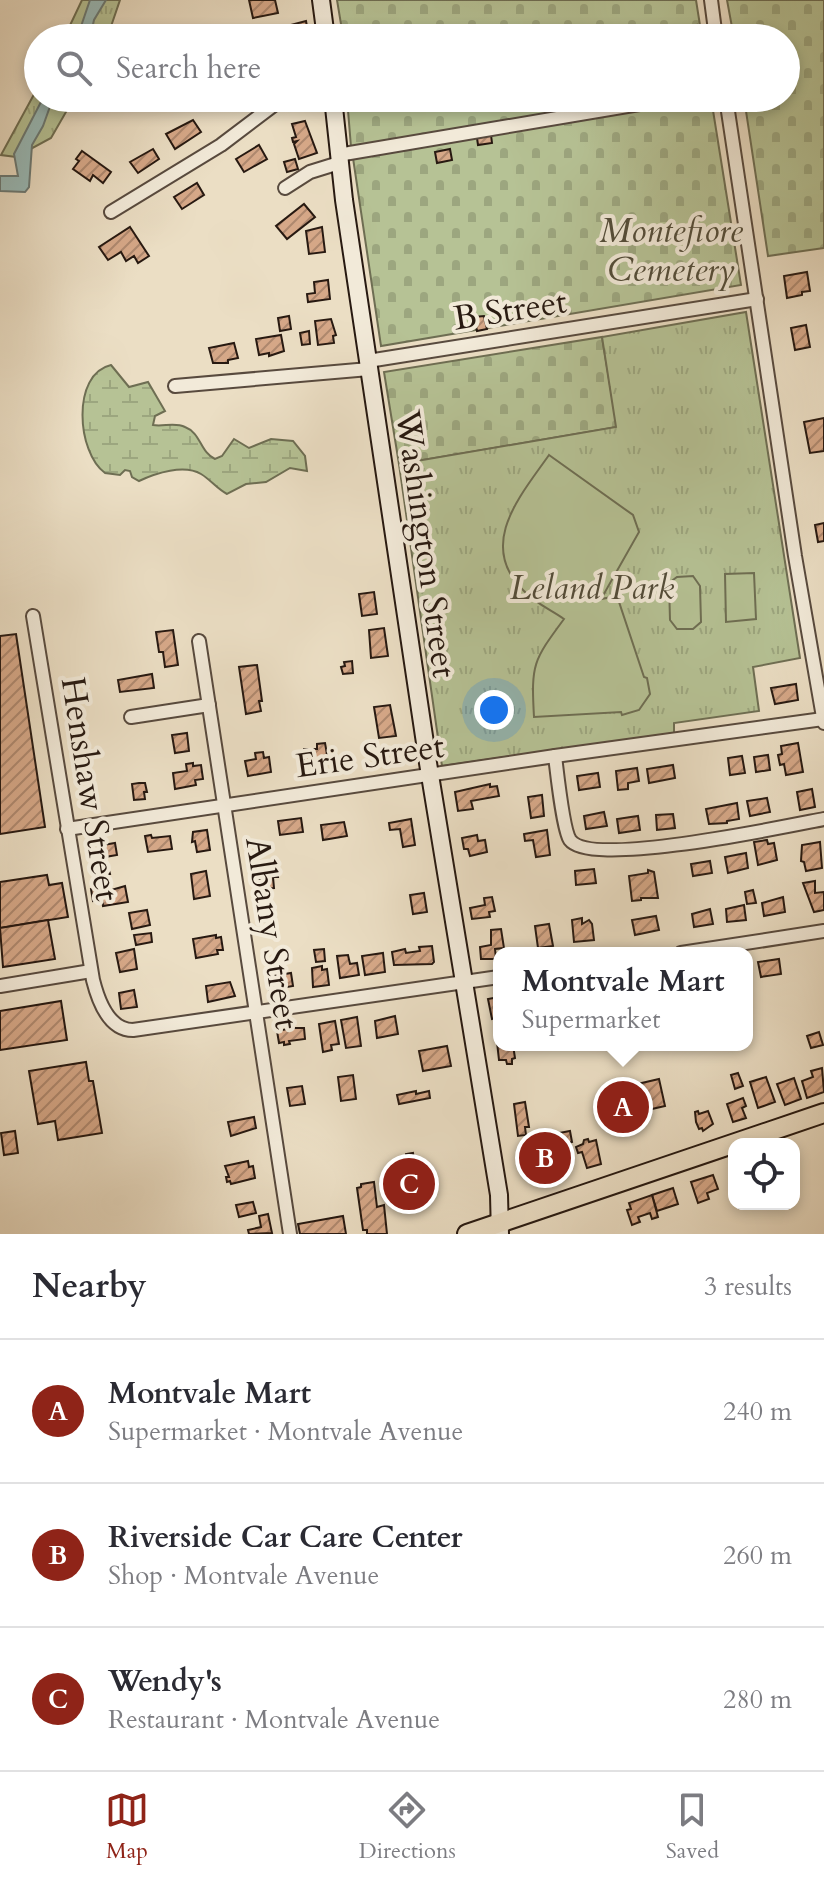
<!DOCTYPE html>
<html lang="en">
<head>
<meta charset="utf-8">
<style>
  :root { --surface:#fff; --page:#f7f7f7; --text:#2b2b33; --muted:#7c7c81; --line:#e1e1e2; --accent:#8f2418 }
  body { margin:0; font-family:Cardo,serif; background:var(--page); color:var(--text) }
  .controls { position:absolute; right:24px; bottom:24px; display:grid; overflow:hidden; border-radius:16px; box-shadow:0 4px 12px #0003 }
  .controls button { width:72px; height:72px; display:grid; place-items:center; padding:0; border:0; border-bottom:2px solid var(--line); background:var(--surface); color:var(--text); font:40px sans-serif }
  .you { position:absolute; left:494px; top:710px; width:28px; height:28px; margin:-20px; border:6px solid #fff; border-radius:50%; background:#1a73e8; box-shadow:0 0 0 12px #1a73e833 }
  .badge { display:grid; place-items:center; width:52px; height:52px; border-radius:50%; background:var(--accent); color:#fff; font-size:26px; font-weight:700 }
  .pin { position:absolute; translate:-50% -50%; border:4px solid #fff; box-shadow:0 2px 8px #0006 }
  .popup { position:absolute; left:493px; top:947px; width:260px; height:104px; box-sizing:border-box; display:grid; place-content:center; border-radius:16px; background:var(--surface); filter:drop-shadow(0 2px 6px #0005); font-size:26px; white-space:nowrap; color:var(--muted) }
  .popup b { font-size:30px; color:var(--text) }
  .popup::after { content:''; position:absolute; left:50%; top:100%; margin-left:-16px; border:16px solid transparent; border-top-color:var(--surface) }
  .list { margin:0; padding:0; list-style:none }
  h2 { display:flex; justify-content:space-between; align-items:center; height:104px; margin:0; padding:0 32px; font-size:34px }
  h2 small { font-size:26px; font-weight:400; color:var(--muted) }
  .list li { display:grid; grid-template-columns:52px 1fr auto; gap:24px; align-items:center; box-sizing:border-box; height:144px; padding:0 32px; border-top:2px solid var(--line) }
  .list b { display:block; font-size:30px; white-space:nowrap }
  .list p { margin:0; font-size:26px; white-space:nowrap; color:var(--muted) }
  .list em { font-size:26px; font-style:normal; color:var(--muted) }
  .icon { flex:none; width:44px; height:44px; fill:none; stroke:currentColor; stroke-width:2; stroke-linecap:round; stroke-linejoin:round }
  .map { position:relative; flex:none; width:824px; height:1234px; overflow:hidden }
  .search { position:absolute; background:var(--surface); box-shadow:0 4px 12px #0003; left:24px; right:24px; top:24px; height:88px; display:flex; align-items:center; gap:20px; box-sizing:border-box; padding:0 28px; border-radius:44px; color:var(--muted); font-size:30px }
  .sheet { height:536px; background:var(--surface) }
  nav { display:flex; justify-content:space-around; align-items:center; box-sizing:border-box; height:112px; border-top:2px solid var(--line); background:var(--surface); font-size:22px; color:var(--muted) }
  nav a { display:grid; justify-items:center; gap:4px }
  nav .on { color:var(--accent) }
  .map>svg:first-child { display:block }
  .wetland { fill:url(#wetland-marsh); stroke:#6e6e53; stroke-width:2 }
  .cemetery { fill:url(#cemetery-stones); stroke:#6e6e53; stroke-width:2 }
  .park { fill:url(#park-tufts); stroke:#6e6e53; stroke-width:2 }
  .pitch { fill:#b6c295; stroke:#6e6e53; stroke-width:2 }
  .water { fill:#99bbb9; stroke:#6b7a76; stroke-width:2 }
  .building { fill:url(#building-hatch); stroke:#271911; stroke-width:2 }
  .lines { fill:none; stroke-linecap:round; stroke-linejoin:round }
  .minor-casing { stroke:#584a3e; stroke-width:16 }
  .secondary-casing { stroke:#271911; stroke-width:20 }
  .primary-casing { stroke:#271911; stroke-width:22 }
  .minor { stroke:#f2ead9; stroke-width:12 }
  .secondary { stroke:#f2ead9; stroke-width:16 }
  .primary { stroke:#ebdec4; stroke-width:18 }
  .labels { text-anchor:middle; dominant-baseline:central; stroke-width:8; stroke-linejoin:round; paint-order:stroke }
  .park-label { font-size:34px; font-style:italic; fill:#524c39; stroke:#f2ead9 }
  .street-label { font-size:34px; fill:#271911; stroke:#f2ead9 }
</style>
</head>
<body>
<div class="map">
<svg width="824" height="1234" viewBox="0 0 824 1234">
  <defs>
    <pattern id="wetland-marsh" width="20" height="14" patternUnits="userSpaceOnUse" patternTransform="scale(2)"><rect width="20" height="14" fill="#b6c295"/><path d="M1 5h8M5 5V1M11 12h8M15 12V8" fill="none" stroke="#9ca67f"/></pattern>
    <pattern id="cemetery-stones" width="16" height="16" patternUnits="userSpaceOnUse" patternTransform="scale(2)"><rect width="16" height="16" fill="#b6c295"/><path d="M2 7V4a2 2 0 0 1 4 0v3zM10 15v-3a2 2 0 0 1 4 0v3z" fill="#9ca67f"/></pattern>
    <pattern id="park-tufts" width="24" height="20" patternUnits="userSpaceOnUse" patternTransform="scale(2)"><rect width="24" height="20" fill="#b6c295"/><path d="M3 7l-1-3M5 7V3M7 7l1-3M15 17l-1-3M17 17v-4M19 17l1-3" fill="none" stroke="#9ca67f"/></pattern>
    <pattern id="building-hatch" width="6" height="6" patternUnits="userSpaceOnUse" patternTransform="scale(2)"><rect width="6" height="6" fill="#d6a888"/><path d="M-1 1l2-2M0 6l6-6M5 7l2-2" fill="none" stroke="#ae886e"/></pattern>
  </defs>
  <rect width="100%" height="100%" fill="#ebdec4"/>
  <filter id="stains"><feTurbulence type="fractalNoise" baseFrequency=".0025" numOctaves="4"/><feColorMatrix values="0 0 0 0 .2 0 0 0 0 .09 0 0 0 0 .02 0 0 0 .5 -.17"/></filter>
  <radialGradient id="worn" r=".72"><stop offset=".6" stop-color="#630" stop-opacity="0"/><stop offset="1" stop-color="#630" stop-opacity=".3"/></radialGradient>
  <path class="wetland" d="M111 365 129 387 148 382 165 411 155 416 153 425C163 427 175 422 185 427 201 433 200 452 215 459L222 456 234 439 249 448 271 439 293 441 305 456 307 471 290 468 266 482 246 484 227 494C217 489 211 480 201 474 184 464 156 473 139 481L132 477 130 471 125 470 120 475 105 473C77 453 71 374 111 365Z"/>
  <g class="cemetery">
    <polygon points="337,0 696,0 702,38 341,38 343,36"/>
    <polygon points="727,0 824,0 824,248 768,256 744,98 786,98 786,38 734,38"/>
    <polygon points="347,98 643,98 351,147"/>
    <polygon points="711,98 741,285 381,346 353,158"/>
    <polygon points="602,337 617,427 399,464 384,372"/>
  </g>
  <g class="park">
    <polygon points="82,0 120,0 107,38 64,38"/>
    <polygon points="38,87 38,98 74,98 51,138 16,157 1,155"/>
    <polygon points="746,312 800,658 753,667 759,711 674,723 674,733 661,735 442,766 399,464 616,427 602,337"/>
  </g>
  <g class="pitch">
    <path d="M549 455 633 515 639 532 601 599 617 596 644 677 647 678 650 694 639 710 622 715 621 712 534 717C531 664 533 661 564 619 551 610 535 603 524 591 476 545 521 495 549 455Z"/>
    <polygon points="754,573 756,619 726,622 725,574"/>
    <polygon points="693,576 700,586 701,622 693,629 677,629 670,620 669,583 677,577"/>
  </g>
  <g class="water">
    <polygon points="90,0 106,0 94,20 90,38 77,38"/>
    <polygon points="43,98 53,98 43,126 32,145 29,187 25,192 0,191 0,176 18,176 14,154"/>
  </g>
  <g class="building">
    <polygon points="249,0 275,0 278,13 253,18"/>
    <polygon points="306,21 309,38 280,38 284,36 283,27"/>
    <polygon points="697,25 699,36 681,38 679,28"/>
    <polygon points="193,120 201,132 175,149 166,134"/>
    <polygon points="305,121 317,153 299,159 294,144 297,141 293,142 292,138 296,137 292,124"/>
    <polygon points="491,135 492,143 478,145 477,138"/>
    <polygon points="259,145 267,159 244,172 236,159"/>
    <polygon points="153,149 159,159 138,173 130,162"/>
    <polygon points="450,149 452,160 437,163 435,152"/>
    <polygon points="82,151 111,172 103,183 93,175 90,181 73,169 79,161 76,159"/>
    <polygon points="295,159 298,169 287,172 284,162"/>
    <polygon points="197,183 204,195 182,209 174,197"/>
    <polygon points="304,204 315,217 287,239 276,226"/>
    <polygon points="130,227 149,256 138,263 134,256 126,261 121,252 108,260 99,247"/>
    <polygon points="322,227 325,252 309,254 306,231"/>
    <polygon points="807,272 810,291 802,292 802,295 787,298 784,276"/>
    <polygon points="328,280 330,299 308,302 307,294 315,293 314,282"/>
    <polygon points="289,316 291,329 280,331 278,318"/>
    <polygon points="484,316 487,329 477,331 474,317"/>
    <polygon points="331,319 336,335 333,336 334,343 318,345 315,321"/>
    <polygon points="806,325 810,347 795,350 791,328"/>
    <polygon points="309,331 310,344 302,345 300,333"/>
    <polygon points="281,335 284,351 269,356 269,353 259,355 256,339"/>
    <polygon points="234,343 238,358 228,360 228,363 213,363 209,348"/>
    <polygon points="824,418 824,451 810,453 804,422"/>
    <polygon points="824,523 824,541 818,542 815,525"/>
    <polygon points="374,592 377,614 362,616 359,594"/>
    <polygon points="384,628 388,656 371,658 369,630"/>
    <polygon points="173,630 178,665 165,667 163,652 159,652 156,632"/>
    <polygon points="16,634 45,827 0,834 0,636"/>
    <polygon points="352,661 353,673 343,674 341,667 345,666 344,662"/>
    <polygon points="257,665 262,701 259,701 261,711 246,714 239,667"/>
    <polygon points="152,674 154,688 120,692 118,680"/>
    <polygon points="796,684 798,700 775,704 771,688"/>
    <polygon points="390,705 396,736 379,738 374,707"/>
    <polygon points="187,733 189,751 175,753 172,735"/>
    <polygon points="325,743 328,760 304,762 304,749 317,749 317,744"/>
    <polygon points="798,743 803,772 786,775 784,764 780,765 778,755 782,754 781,746"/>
    <polygon points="263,752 264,758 269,757 271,772 248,776 245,761 256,759 255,753"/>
    <polygon points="768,755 770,770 756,772 754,757"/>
    <polygon points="742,756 745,773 730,775 728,758"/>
    <polygon points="193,763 193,766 201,765 203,779 195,780 196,785 175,789 173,773 187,771 186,764"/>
    <polygon points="673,765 675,778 649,783 647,769"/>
    <polygon points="637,768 639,781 628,783 628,789 618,790 616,771"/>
    <polygon points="598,773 600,787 579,790 577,776"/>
    <polygon points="139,783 145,783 147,792 144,792 145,799 134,800 132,784"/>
    <polygon points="490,784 490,787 497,786 499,796 471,801 473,809 458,811 455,792"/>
    <polygon points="812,789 815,807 800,810 797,792"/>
    <polygon points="542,795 544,816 531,818 528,797"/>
    <polygon points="767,798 770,812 750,816 747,801"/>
    <polygon points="737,803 739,819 727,821 727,823 709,824 706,809"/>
    <polygon points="604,812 607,826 586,829 584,816"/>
    <polygon points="673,814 675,828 657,830 656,815"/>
    <polygon points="638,816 640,830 619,833 617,819"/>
    <polygon points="301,818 303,832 280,835 278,821"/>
    <polygon points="411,819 415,845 403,847 400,829 390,830 389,823"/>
    <polygon points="344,822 347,836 323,840 321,825"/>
    <polygon points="207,830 210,850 197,852 195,841 192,842 193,832"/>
    <polygon points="547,830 550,855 536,857 533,840 525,841 524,834"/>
    <polygon points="151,835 152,838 170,836 172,849 148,852 145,836"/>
    <polygon points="477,835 478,841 485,840 487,852 470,856 468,849 464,849 462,838"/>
    <polygon points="767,840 768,844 774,843 777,860 758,865 754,842"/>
    <polygon points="820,842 822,868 806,871 804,862 801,861 802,845"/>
    <polygon points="115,843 117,855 105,857 103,845"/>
    <polygon points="746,853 748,868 728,873 725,857"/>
    <polygon points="710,861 712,873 693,876 691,864"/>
    <polygon points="107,863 110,874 96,877 94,866"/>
    <polygon points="272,865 272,869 277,869 278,877 273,877 274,888 261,889 258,867"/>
    <polygon points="594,869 596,883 576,885 575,871"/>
    <polygon points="648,870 654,872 658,898 641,898 641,900 632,901 629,876 648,873"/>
    <polygon points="206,871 210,896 194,899 191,874"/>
    <polygon points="47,875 49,885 62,883 68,917 0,928 0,882"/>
    <polygon points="107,880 109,890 98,892 100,900 93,901 91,889 97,888 96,883"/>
    <polygon points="815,881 815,893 824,892 824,910 814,912 803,883"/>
    <polygon points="125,886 128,902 103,906 101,893"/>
    <polygon points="753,890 756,903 747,904 745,892"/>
    <polygon points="424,893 427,912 413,914 410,895"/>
    <polygon points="492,897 495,911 489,912 490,917 472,919 470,908 485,905 484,898"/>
    <polygon points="783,897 785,912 764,916 762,903"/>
    <polygon points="270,904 273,920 261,922 255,907"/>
    <polygon points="744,905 746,920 727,922 726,909"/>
    <polygon points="710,909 713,924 694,927 692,914"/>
    <polygon points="147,910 150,925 132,929 129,913"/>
    <polygon points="656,916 659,930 635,935 632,920"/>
    <polygon points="582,918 582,924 589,920 592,924 594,940 574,942 572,920"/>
    <polygon points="48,920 55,959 3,967 0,928"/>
    <polygon points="549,924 553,946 538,948 535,926"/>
    <polygon points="501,929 504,948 495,949 496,959 481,959 480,947 491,945 491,930"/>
    <polygon points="151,933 152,942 136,945 134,935"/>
    <polygon points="216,935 216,938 221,937 223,950 217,950 218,954 196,958 193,939"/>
    <polygon points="432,946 434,962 432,964 394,965 392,952 405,949 406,953 420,951 419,947"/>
    <polygon points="134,949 137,969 120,972 116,953"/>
    <polygon points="324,949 325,961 316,962 314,950"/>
    <polygon points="383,953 385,972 365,975 362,956"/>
    <polygon points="348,955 350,964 357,963 359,975 340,978 337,956"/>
    <polygon points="779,959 781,974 761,977 758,962"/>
    <polygon points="322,966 322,970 327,969 329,985 313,987 312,968"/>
    <polygon points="291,973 293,986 269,990 267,977"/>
    <polygon points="230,982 235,996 208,1002 206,986"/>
    <polygon points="134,990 137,1007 121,1009 119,993"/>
    <polygon points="499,997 499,1017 492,1019 488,999"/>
    <polygon points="61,1001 67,1040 0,1050 0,1011"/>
    <polygon points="395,1016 398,1034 377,1038 375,1021"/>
    <polygon points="357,1017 361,1046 346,1048 341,1020"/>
    <polygon points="335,1021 339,1044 331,1045 332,1050 323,1052 319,1024"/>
    <polygon points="293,1028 304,1028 305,1039 289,1041 290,1044 284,1045 284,1042 279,1043 277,1031"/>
    <polygon points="819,1032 823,1045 811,1048 807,1036"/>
    <polygon points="499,1041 499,1045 513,1045 515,1058 512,1059 512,1064 507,1064 506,1060 499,1060 497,1042"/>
    <polygon points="447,1046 451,1066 423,1071 419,1051"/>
    <polygon points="86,1062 89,1081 93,1081 102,1133 58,1140 55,1121 38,1124 29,1071"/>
    <polygon points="822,1068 824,1092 807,1098 802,1081 813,1077 811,1071"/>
    <polygon points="738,1073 743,1086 735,1089 731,1075"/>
    <polygon points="353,1075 356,1099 341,1101 338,1077"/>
    <polygon points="766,1077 775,1102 758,1108 750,1082"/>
    <polygon points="794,1078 801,1099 785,1105 777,1084"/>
    <polygon points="659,1079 665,1106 613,1118 607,1091"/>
    <polygon points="302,1086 305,1104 290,1106 287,1088"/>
    <polygon points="416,1091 416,1094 429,1091 430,1098 399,1104 397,1095"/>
    <polygon points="743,1098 746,1106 742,1108 746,1118 733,1122 727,1104"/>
    <polygon points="525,1102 529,1127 525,1127 526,1135 518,1136 514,1104"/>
    <polygon points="698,1111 699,1114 708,1111 713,1124 703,1131 702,1128 699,1129 696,1122 695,1112"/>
    <polygon points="254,1117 256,1128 231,1136 228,1122"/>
    <polygon points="15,1131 18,1153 4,1155 1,1133"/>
    <polygon points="570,1131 572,1142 561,1144 559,1133"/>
    <polygon points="588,1139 589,1142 596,1140 601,1164 587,1168 582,1152 578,1153 576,1147 583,1144 584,1140"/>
    <polygon points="549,1141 558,1167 530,1176 525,1161 544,1155 540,1144"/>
    <polygon points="413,1153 421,1205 401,1208 398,1165 407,1164 406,1154"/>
    <polygon points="248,1161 249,1167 253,1166 255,1178 231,1184 230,1181 227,1182 226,1177 229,1177 225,1166"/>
    <polygon points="713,1175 718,1189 707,1193 709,1199 698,1203 691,1182"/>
    <polygon points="374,1182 377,1207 384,1205 387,1234 367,1234 367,1230 363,1230 357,1188 361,1187 361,1184"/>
    <polygon points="673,1188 678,1204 657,1211 652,1195"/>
    <polygon points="652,1195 658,1217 652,1219 650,1213 638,1217 640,1222 632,1225 627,1210 631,1209 629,1203"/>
    <polygon points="253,1202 256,1213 239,1217 236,1205"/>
    <polygon points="268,1214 272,1233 249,1234 248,1230 261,1227 259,1216"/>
    <polygon points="343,1216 346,1234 300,1234 298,1224"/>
  </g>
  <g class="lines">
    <g class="minor-casing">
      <g id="minor">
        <polyline points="711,0 716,38"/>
        <polyline points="726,98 795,556 824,723"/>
        <polyline points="338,155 675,98"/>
        <polyline points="285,188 310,172 339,163"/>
        <polyline points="111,212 221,145 283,98"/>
        <polyline points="368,361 757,299"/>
        <polyline points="175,386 369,369"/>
        <path d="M33 616 93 980C98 1000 109 1030 133 1030L499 977"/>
        <polyline points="199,641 290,1234"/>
        <polyline points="131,717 209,705"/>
        <path d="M555 756C557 772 563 830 570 840 591 868 787 826 824 819"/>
        <polyline points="67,829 555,756 823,719"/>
        <polyline points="681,953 824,931"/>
        <polyline points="0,986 91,971"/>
      </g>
    </g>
    <g class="secondary-casing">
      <g id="secondary">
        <polyline points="321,0 326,38"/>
        <polyline points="333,98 344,200 428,763 499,1195 500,1234"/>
      </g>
    </g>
    <g class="primary-casing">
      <polyline id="primary" points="467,1234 824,1113"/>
    </g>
    <use href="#minor" class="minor"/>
    <use href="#secondary" class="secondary"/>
    <use href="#primary" class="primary"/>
  </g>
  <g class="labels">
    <g class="park-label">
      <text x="671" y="231">Montefiore<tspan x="671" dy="39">Cemetery</tspan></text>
      <text x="592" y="588">Leland Park</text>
    </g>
    <g class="street-label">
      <text transform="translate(510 310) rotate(-9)">B Street</text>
      <text transform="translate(426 544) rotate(82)">Washington Street</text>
      <text transform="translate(370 756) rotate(-8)">Erie Street</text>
      <text transform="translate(90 789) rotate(81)">Henshaw Street</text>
      <text transform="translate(272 933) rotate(81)">Albany Street</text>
    </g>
  </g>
  <rect width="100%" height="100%" filter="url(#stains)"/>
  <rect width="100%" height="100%" fill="url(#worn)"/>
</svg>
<div class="controls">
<button><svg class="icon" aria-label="locate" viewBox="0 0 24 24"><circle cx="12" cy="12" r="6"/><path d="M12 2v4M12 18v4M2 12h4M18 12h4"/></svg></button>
</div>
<div class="you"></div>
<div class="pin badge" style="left:623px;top:1107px">A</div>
<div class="popup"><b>Montvale Mart</b>Supermarket</div>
<div class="pin badge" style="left:545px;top:1158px">B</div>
<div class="pin badge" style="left:409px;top:1184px">C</div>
<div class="search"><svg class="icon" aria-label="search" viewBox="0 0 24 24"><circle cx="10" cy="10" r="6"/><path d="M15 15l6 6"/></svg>Search here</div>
</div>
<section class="sheet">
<h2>Nearby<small>3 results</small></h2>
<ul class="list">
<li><span class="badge">A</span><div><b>Montvale Mart</b><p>Supermarket · Montvale Avenue</p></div><em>240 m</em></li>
<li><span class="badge">B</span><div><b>Riverside Car Care Center</b><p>Shop · Montvale Avenue</p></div><em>260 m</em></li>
<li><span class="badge">C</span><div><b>Wendy's</b><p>Restaurant · Montvale Avenue</p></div><em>280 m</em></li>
</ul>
</section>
<nav>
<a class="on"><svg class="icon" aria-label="map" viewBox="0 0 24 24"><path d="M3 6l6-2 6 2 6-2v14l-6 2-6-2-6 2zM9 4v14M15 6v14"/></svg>Map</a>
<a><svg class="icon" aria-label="directions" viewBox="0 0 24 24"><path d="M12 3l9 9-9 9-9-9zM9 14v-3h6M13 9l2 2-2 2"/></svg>Directions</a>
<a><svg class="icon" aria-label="saved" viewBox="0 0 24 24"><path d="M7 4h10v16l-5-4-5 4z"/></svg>Saved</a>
</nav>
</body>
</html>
